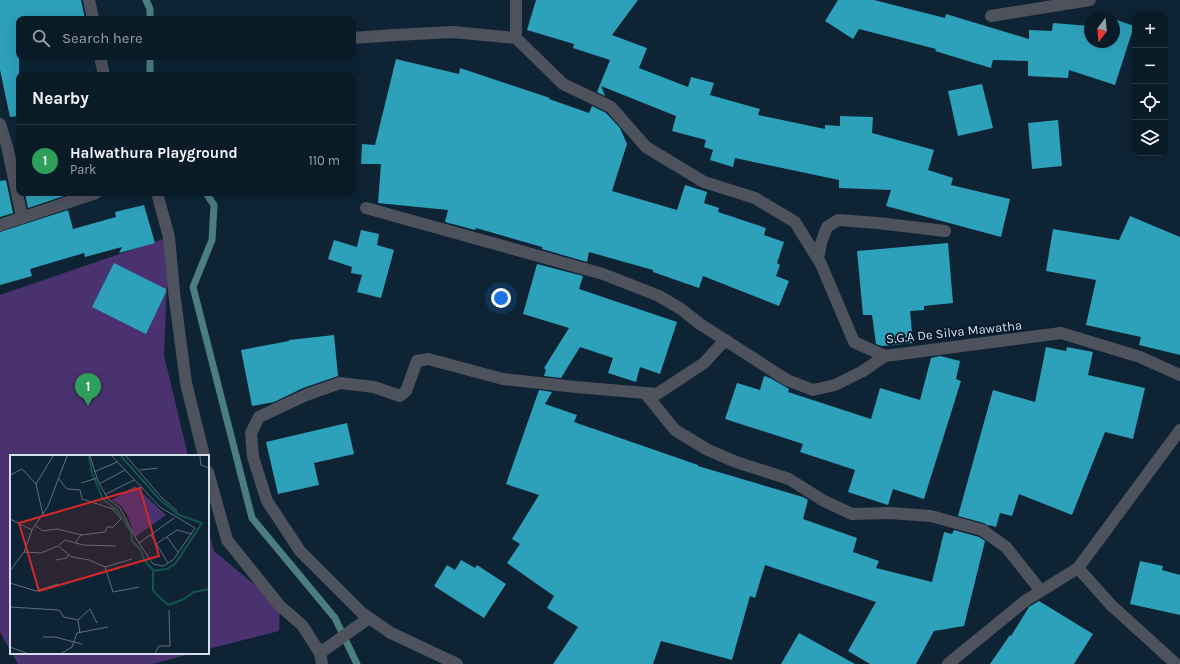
<!DOCTYPE html>
<html lang="en">
<head>
<meta charset="utf-8">
<style>
  :root { --surface:#0a1b28; --page:#182834; --text:#f1f3f6; --muted:#99a1a8; --line:#2a3945; --accent:#c3bd3e }
  body { margin:0; font-family:Karla,sans-serif; background:var(--page); color:var(--text) }
  .controls { position:absolute; right:12px; top:12px; display:grid; overflow:hidden; border-radius:8px; box-shadow:0 4px 16px #0002 }
  .controls button { width:36px; height:36px; display:grid; place-items:center; padding:0; border:0; border-bottom:1px solid var(--line); background:var(--surface); color:var(--text); font:20px sans-serif }
  .compass { position:absolute; left:1084px; top:12px; width:36px; height:36px; border-radius:50%; background:var(--surface); box-shadow:0 4px 16px #0002; rotate:196deg }
  .you { position:absolute; left:501px; top:298px; width:14px; height:14px; margin:-10px; border:3px solid #fff; border-radius:50%; background:#1a73e8; box-shadow:0 0 0 6px #1a73e833 }
  .badge { display:grid; place-items:center; width:26px; height:26px; border-radius:50%; background:var(--accent); color:#fff; font-size:13px; font-weight:700 }
  .pin { position:absolute; translate:-50% -33px; filter:drop-shadow(0 1px 2px #0008) }
  .pin::after { content:''; position:absolute; top:21px; width:14px; height:12px; background:inherit; clip-path:polygon(0 0,100% 0,50% 100%) }
  .list { margin:0; padding:0; list-style:none }
  h2 { display:flex; justify-content:space-between; align-items:center; height:52px; margin:0; padding:0 16px; font-size:17px }
  h2 small { font-size:13px; font-weight:400; color:var(--muted) }
  .list li { display:grid; grid-template-columns:26px 1fr auto; gap:12px; align-items:center; box-sizing:border-box; height:72px; padding:0 16px; border-top:1px solid var(--line) }
  .list b { display:block; font-size:15px; white-space:nowrap }
  .list p { margin:0; font-size:13px; white-space:nowrap; color:var(--muted) }
  .list em { font-size:13px; font-style:normal; color:var(--muted) }
  .icon { flex:none; width:22px; height:22px; fill:none; stroke:currentColor; stroke-width:2; stroke-linecap:round; stroke-linejoin:round }
  .map { position:relative; flex:none; width:1180px; height:664px; overflow:hidden }
  .search { position:absolute; background:var(--surface); box-shadow:0 4px 16px #0002; left:16px; top:16px; width:340px; height:44px; display:flex; align-items:center; gap:10px; box-sizing:border-box; padding:0 14px; border-radius:8px; color:var(--muted); font-size:15px }
  .panel { position:absolute; background:var(--surface); box-shadow:0 4px 16px #0002; left:16px; top:72px; width:340px; height:124px; border-radius:8px }
  .map>svg:first-child { display:block }
  .green { fill:#4a316f }
  .lines { fill:none; stroke-linecap:round; stroke-linejoin:round }
  .stream { stroke:#4c7e7f; stroke-width:7 }
  .building { fill:#2da0ba }
  .street { stroke:#4e525d; stroke-width:12 }
  .labels { text-anchor:middle; dominant-baseline:central; stroke-width:4; stroke-linejoin:round; paint-order:stroke }
  .street-label { font-size:13px; fill:#d3e0ec; stroke:#051a2b }
  .inset-river { fill:none; stroke:#125450; stroke-width:2 }
  .inset-road { fill:none; stroke:#5d6f7e; stroke-width:1 }
  .view { fill:#d62828; fill-opacity:0.15; stroke:#d62828; stroke-width:2 }
  .inset-edge { fill:none; stroke:#d3e0ec; stroke-width:2 }
</style>
</head>
<body>
<div class="map">
<svg width="1180" height="664" viewBox="0 0 1180 664">
  <rect width="100%" height="100%" fill="#0e2435"/>
  <g class="green">
    <polygon points="169,237 164,355 188,456 11,456 11,652 0,632 0,295"/>
    <polygon points="208,530 214,551 280,606 279,631 208,649"/>
    <polygon points="12,653 194,653 152,664 18,664"/>
  </g>
  <g class="lines">
    <g class="stream">
      <polyline points="146,0 150,9 150,19"/>
      <polyline points="150,57 150,75"/>
      <polyline points="206,193 214,205 212,240 193,287 252,518 335,618 357,664"/>
    </g>
  </g>
  <g class="building">
    <polygon points="0,0 81,0 85,19 19,19 19,116 10,117 0,70"/>
    <polygon points="536,0 638,0 612,35 647,48 639,68 688,87 691,77 714,83 710,95 760,109 758,115 825,129 825,125 840,126 840,116 873,117 872,133 934,150 928,170 953,178 951,185 1010,199 1001,237 886,206 891,190 839,188 839,180 735,158 733,167 710,160 713,150 704,147 706,140 672,131 676,116 601,86 605,96 597,92 610,60 573,48 574,44 527,30"/>
    <polygon points="838,0 874,0 945,18 946,14 1029,39 1029,30 1052,31 1053,23 1090,26 1090,42 1114,42 1114,19 1134,26 1115,85 1069,70 1068,78 1028,76 1028,61 993,60 991,68 935,51 936,49 859,29 853,39 825,21"/>
    <polygon points="396,59 459,74 460,68 550,98 549,99 589,113 592,106 606,113 620,128 627,144 612,191 677,210 685,185 707,192 704,203 719,208 718,212 766,228 764,235 784,242 777,263 780,265 776,276 789,281 779,306 703,276 699,288 653,272 653,270 589,252 587,262 542,249 542,247 476,228 475,230 445,222 448,210 378,203 381,164 361,164 362,144 375,145"/>
    <polygon points="982,84 993,128 958,136 948,91"/>
    <polygon points="1058,120 1062,166 1032,169 1028,123"/>
    <polygon points="6,180 13,213 0,217 0,181"/>
    <polygon points="25,193 64,193 64,196 28,208"/>
    <polygon points="144,205 155,243 119,253 122,247 85,257 84,253 30,269 32,276 0,285 0,232 68,210 73,229 116,217 115,212"/>
    <polygon points="1130,216 1180,237 1180,355 1139,345 1141,337 1086,325 1096,280 1046,271 1053,229 1119,240"/>
    <polygon points="361,230 379,234 377,245 394,250 381,298 357,292 362,275 351,273 352,267 328,259 334,240 357,247"/>
    <polygon points="948,243 953,303 924,306 924,310 910,311 913,343 882,346 876,344 872,315 863,315 857,251"/>
    <polygon points="114,263 166,289 166,292 146,334 92,307"/>
    <polygon points="537,264 583,276 579,289 677,322 660,374 640,367 636,382 608,373 613,358 580,347 561,378 544,376 546,370 544,368 569,328 523,314"/>
    <polygon points="334,335 338,376 303,388 274,402 252,406 241,350 289,341 289,340"/>
    <polygon points="1046,347 1066,351 1067,347 1093,352 1088,375 1145,388 1133,439 1105,432 1072,515 1019,494 1012,516 1000,513 996,527 989,525 989,526 984,523 958,516 993,390 1035,402"/>
    <polygon points="940,356 960,361 956,379 961,381 924,499 893,489 888,505 848,492 855,470 800,452 803,444 725,419 737,383 760,390 764,376 770,378 789,389 788,392 871,419 880,388 920,400 931,358"/>
    <polygon points="539,390 552,392 545,404 577,415 574,422 698,465 698,466 803,497 808,500 803,519 857,538 853,552 879,561 876,568 932,582 944,532 952,534 954,530 979,537 985,541 964,626 934,631 916,664 870,664 848,651 876,602 765,565 755,598 750,596 732,660 661,641 653,664 553,664 578,627 547,608 554,596 507,563 520,544 512,539 539,495 506,484"/>
    <polygon points="347,423 354,454 314,463 319,485 278,494 266,442"/>
    <polygon points="461,560 475,568 477,565 506,584 484,618 434,586 447,565 455,570"/>
    <polygon points="1140,561 1163,566 1162,570 1180,575 1180,615 1130,604"/>
    <polygon points="1039,601 1093,634 1074,664 990,664 1010,635 1011,636 1029,607"/>
    <polygon points="799,633 855,664 781,664"/>
  </g>
  <g class="lines">
    <g class="street">
      <polyline points="89,0 93,19"/>
      <polyline points="516,0 516,38 563,84 611,107 646,147 704,182 755,198 795,222 821,264 854,342 885,356 1061,333 1140,357 1180,375"/>
      <polyline points="991,16 1090,0"/>
      <polyline points="353,38 395,35 453,32 516,38"/>
      <polyline points="100,57 104,75"/>
      <polyline points="0,124 7,146 22,217"/>
      <polyline points="157,193 169,237 174,292 186,383 204,456"/>
      <polyline points="366,208 603,274 659,296 681,309 700,324 787,380 813,390 835,385 863,371 885,356"/>
      <polyline points="0,225 96,193"/>
      <polyline points="818,259 821,243 827,227 838,220 878,223 945,231"/>
      <polyline points="645,393 675,430 708,450 736,462 789,479 824,501 852,514 889,513 931,516 982,530 1006,547 1041,591"/>
      <polyline points="208,472 227,540 280,606 302,625 320,653 322,664"/>
      <polyline points="1078,568 1111,605 1176,664"/>
      <polyline points="320,653 369,618"/>
      <polyline points="457,664 391,633 362,613 300,551 267,501 253,457 251,433 259,417 306,395 340,383 374,387 400,396 406,391 417,361 428,359 503,379 576,387 657,394 704,363 725,340"/>
      <polyline points="948,664 1025,601 1078,568 1180,430"/>
    </g>
  </g>
  <g class="labels">
    <g class="street-label">
      <text transform="translate(954 332) rotate(-6)">S.G.A De Silva Mawatha</text>
    </g>
  </g>
  <g transform="translate(10 455)">
    <rect width="199" height="199" fill="#0e2435"/>
    <path d="M125 31 156 60 125 82 117 59 111 51 102 45Z" fill="#4a316f"/>
    <path class="inset-river" d="M79 1 82 18 93 44 108 56 121 77 122 86 131 95 134 105 143 115V135L146 139 158 150 174 144 184 137 199 134M111 1 149 44 169 60 192 68 171 100M142 116 157 114 165 109 171 100"/>
    <path class="inset-road" d="M80 1 88 26 98 44 110 53 125 82 143 109 153 111 163 105 185 73 150 52 102 1M116 1 152 43 167 56M190 1 191 10 199 13M130 15 148 13M84 17 107 7M0 20 12 14 26 29M49 24 57 34 70 35 72 44 103 54 111 64 103 72H97L95 77 71 80 65 88M71 28 87 23M89 29 115 15M96 39 124 25M33 60 26 29 43 1M0 64 22 75M26 71 33 76 47 74 72 80M141 80 158 108M157 82 168 97M129 88 164 63M146 89 167 75 182 79M49 90 55 85 73 90 106 91M14 97 22 75 38 51 57 1M46 105 57 103 58 100M95 112 122 104M0 116 14 97 31 98 48 91 62 102 79 105 95 112 103 137 129 132M0 128 26 136 48 129M0 152 49 155 54 162 68 165 80 154 87 168M68 165 70 178M33 182H45L72 189M0 192 16 198M52 198 62 192 67 178 98 172M145 198 149 191H160L159 155"/>
    <path class="view" d="M130 33 149 101 29 136 9 68Z"/>
    <rect width="199" height="199" class="inset-edge"/>
  </g>
</svg>
<div class="controls">
<button>+</button>
<button>−</button>
<button><svg class="icon" aria-label="locate" viewBox="0 0 24 24"><circle cx="12" cy="12" r="6"/><path d="M12 2v4M12 18v4M2 12h4M18 12h4"/></svg></button>
<button><svg class="icon" aria-label="layers" viewBox="0 0 24 24"><path d="M12 4l9 5-9 5-9-5zM3 14l9 5 9-5"/></svg></button>
</div>
<svg class="compass" viewBox="-18 -18 36 36"><path d="M0-13l5 13h-10z" fill="#e53935"/><path d="M0 13l5-13h-10z" fill="#99a1a8"/></svg>
<div class="you"></div>
<div class="pin badge" style="left:88px;top:406px;background:#2e9e5b">1</div>
<div class="search"><svg class="icon" aria-label="search" viewBox="0 0 24 24"><circle cx="10" cy="10" r="6"/><path d="M15 15l6 6"/></svg>Search here</div>
<section class="panel">
<h2>Nearby<small></small></h2>
<ul class="list">
<li><span class="badge" style="background:#2e9e5b">1</span><div><b>Halwathura Playground</b><p>Park</p></div><em>110 m</em></li>
</ul>
</section>
</div>
</body>
</html>
